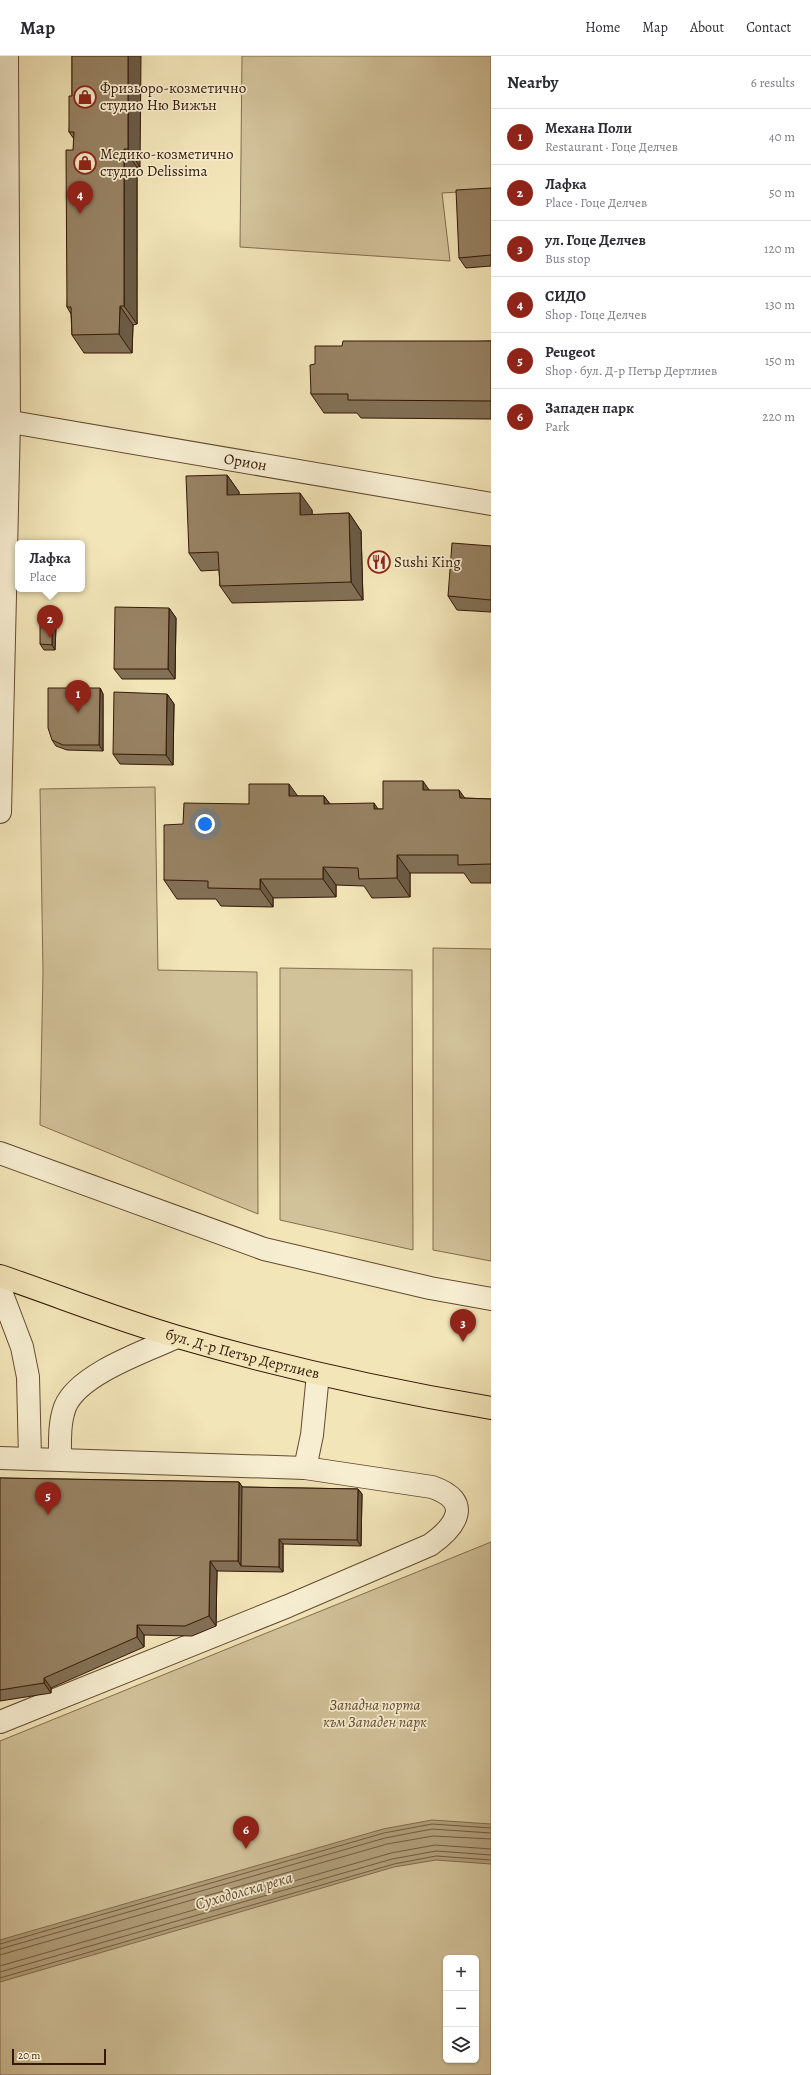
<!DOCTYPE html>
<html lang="en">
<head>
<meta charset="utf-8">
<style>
  :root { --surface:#fff; --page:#f7f7f7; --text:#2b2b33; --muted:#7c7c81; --line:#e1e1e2; --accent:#8f2418 }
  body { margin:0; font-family:Alegreya,serif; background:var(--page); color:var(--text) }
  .controls { position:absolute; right:12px; bottom:12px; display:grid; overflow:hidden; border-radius:6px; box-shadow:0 1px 3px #0004 }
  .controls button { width:36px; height:36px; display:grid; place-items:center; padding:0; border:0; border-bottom:1px solid var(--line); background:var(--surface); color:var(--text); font:20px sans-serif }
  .scale { position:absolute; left:12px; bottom:10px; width:94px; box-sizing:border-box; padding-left:4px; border:2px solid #341706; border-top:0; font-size:11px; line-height:14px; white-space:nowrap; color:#341706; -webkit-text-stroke:3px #f7eed1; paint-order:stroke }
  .you { position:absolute; left:205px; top:768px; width:14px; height:14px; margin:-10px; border:3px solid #fff; border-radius:50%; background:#1a73e8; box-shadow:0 0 0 6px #1a73e833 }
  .badge { display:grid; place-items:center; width:26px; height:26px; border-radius:50%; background:var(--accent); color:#fff; font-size:13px; font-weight:700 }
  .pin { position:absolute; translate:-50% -33px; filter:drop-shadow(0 1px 2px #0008) }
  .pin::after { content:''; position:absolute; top:21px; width:14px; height:12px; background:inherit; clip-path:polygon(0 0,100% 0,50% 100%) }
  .popup { position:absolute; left:15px; top:484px; width:70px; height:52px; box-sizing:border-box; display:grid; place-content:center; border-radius:6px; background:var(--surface); filter:drop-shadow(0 1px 3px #0005); font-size:13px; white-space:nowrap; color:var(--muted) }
  .popup b { font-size:15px; color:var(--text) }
  .popup::after { content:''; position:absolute; left:50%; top:100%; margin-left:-8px; border:8px solid transparent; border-top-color:var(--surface) }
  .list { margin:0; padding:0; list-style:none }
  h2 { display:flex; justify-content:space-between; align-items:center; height:52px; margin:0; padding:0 16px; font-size:17px }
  h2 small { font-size:13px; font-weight:400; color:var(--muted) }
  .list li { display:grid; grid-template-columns:26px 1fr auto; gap:12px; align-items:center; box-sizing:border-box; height:56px; padding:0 16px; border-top:1px solid var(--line) }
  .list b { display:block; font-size:15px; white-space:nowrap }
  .list p { margin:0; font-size:13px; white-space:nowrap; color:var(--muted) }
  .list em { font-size:13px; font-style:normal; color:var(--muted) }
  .icon { flex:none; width:22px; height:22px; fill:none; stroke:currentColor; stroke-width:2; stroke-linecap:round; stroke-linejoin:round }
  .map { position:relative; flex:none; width:491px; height:2019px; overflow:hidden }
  header { display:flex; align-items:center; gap:24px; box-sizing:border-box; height:56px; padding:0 20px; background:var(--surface); border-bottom:1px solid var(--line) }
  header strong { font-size:19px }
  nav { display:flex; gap:22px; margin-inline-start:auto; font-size:14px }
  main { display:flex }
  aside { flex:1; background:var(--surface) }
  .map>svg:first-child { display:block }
  .green { fill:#d2c29a; stroke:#836c50; fill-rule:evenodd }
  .water { fill:#b19f7b; stroke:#7f694c }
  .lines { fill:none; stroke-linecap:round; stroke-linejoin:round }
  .shore { stroke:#725b40; stroke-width:1 }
  .minor-casing { stroke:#644a32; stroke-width:24 }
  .major-casing { stroke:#341706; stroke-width:24 }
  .minor { stroke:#f7eed1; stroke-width:22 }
  .major { stroke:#f2e5b8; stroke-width:22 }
  .wall { fill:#827055; stroke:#341706 }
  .shaded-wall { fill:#6a5b45; stroke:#341706 }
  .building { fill:#978263; stroke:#341706 }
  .labels { text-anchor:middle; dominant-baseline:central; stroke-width:3.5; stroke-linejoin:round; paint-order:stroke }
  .poi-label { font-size:15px; fill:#341706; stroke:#f7eed1; text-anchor:start }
  .street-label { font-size:15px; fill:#341706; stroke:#f7eed1 }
  .park-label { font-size:15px; font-style:italic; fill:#634a32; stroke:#f7eed1 }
  .water-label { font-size:16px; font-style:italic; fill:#664d35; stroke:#f7eed1 }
</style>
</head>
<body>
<header>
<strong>Map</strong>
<nav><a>Home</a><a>Map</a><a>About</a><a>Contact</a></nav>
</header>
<main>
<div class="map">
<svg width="491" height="2019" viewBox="0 0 491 2019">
  <rect width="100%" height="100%" fill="#f2e5b8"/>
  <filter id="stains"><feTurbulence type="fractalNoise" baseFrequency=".005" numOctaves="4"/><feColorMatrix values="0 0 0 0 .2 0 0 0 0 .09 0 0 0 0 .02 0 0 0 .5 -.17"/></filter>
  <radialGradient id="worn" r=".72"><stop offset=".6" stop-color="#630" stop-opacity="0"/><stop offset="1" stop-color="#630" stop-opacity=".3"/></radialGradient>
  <g class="green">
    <polygon points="242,0 491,0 491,134 442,137 450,205 240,191"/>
    <polygon points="155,731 158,914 257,916 258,1158 40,1069 43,916 40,733"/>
    <polygon points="433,892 491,893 491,1205 433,1194"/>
    <polygon points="280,912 412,914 413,1194 280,1164"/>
    <path d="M491 1486V2019H0V1685ZM446 1902H476V2004H446Z"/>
  </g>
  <polygon class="water" points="432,1764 491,1768 491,1808 436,1804 394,1811 0,1926 0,1884 383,1773"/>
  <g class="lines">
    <g class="shore">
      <polyline points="0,1888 384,1777 432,1768 491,1772"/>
      <polyline points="0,1893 385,1782 432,1773 491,1777"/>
      <polyline points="0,1899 387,1788 433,1780 491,1783"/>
      <polyline points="0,1910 391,1797 435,1789 491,1793"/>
      <polyline points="0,1916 392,1803 436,1795 491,1799"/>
      <polyline points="0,1922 394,1808 436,1800 491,1804"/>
    </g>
    <g class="minor-casing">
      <g id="minor">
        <path id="s1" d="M0 364 491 448"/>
        <polyline points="0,756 9,365 7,0"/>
        <polyline points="0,1097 264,1193 430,1232 491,1243"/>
        <polyline points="0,1233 22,1291 28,1321 30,1402"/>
        <path d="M0 1402 305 1412 432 1431C473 1445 457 1470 430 1489L288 1550 0 1666"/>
        <path d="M60 1402C60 1386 59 1367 65 1351 78 1318 146 1295 177 1281"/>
        <polyline points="305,1412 312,1379 318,1318"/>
      </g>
    </g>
    <g class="major-casing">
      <g id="major">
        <path id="s2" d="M0 1220C59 1240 118 1264 178 1281 281 1311 385 1334 491 1352"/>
      </g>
    </g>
    <use href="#minor" class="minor"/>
    <use href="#major" class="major"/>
  </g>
  <g class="wall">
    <polygon points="72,0 140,111 137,111 137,268 133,269 132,297 84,297 72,279 71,258 67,251 74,83 69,76 72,40"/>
    <polygon points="491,132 491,210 466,212 459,202"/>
    <polygon points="491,285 491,363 361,362 357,357 324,357 311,338 315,308 342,290"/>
    <polygon points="227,419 239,436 239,439 312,454 312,459 349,457 361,475 363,544 232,547 220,530 219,514 201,515 189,497"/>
    <polygon points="491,490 491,556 457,554 448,540"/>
    <polygon points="169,552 176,562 175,623 122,623 114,613"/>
    <polygon points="56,571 55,594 44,594 40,588"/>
    <polygon points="100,632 103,638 103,695 67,694 56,690 52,684"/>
    <polygon points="167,638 174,648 173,709 120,708 113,698"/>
    <polygon points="429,734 465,742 491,743 491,827 471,827 464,817 410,817 410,841 372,842 364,830 336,829 336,841 273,842 273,851 221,850 216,843 177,843 164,824 183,768 249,748 298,740 324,740 330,748 378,753 383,753"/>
    <polygon points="0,1422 239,1426 242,1431 358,1433 362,1438 361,1490 283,1488 283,1516 217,1515 216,1570 192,1580 144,1579 144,1591 51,1632 51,1637 0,1645"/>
  </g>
  <g class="shaded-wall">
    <polygon points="128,0 141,0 140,111 128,93"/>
    <polygon points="124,93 137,111 137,268 124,250"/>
    <polygon points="120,250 133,269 132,297 119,278"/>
    <polygon points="227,419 239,436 239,457 227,439"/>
    <polygon points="300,437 312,454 313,477 300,459"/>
    <polygon points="349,457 361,475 363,544 351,526"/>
    <polygon points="169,552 176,562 175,623 168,613"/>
    <polygon points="52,566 56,571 55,594 52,589"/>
    <polygon points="100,632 103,638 103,695 99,689"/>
    <polygon points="167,638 174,648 173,709 166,699"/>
    <polygon points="423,725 436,744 423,734"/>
    <polygon points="289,728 302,746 289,740"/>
    <polygon points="459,734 472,752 460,742"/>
    <polygon points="324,740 337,758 324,748"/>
    <polygon points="374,747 387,766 374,753"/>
    <polygon points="397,799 410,817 410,841 397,822"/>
    <polygon points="323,811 336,829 336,841 323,823"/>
    <polygon points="260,823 273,842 273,851 260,833"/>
    <polygon points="239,1426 246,1436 241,1510 238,1505"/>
    <polygon points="358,1433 362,1438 361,1490 357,1484"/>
    <polygon points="279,1483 283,1488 283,1516 279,1511"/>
    <polygon points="210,1505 217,1515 216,1570 209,1560"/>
    <polygon points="137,1569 144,1579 144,1591 137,1581"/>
    <polygon points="44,1622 51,1632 51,1637 44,1627"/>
  </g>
  <g class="building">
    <polygon points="72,0 128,0 128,93 124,93 124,250 120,250 119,278 72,279 71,251 67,251 66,94 73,94 74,76 69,76 69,40 72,40"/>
    <polygon points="491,132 491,199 459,202 456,134"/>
    <polygon points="343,285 491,285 491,345 348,344 348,338 311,338 310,309 315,308 315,290 342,290"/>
    <polygon points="227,419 227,439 300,437 300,459 349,457 351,526 220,530 218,496 189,497 186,420"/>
    <polygon points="452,487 491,490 491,544 448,540"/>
    <polygon points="115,551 169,552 168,613 114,613"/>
    <polygon points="40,565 52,566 52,589 40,588"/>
    <polygon points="48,632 100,632 99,689 63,689 52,684 48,672"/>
    <polygon points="114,636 167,638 166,699 113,698"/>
    <polygon points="383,725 423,725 423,734 459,734 460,742 491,743 491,808 458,809 458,799 397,799 397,822 359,823 358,812 323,811 323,823 260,823 260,833 208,832 208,825 164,824 164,769 183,768 184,747 249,748 249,728 289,728 289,740 324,740 324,748 374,747 374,753 383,753"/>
    <polygon points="0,1422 239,1426 238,1505 210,1505 209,1560 185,1570 137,1569 137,1581 44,1622 44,1627 0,1634"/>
    <polygon points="242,1431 358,1433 357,1484 279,1483 279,1511 241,1510"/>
  </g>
  <defs>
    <g id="shop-ring" transform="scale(1.15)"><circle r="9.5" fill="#f7eed1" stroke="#8f2418" stroke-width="1.5"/><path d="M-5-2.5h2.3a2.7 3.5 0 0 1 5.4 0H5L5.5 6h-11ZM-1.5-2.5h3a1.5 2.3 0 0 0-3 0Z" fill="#8f2418"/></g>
    <g id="restaurant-ring" transform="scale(1.15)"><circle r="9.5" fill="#f7eed1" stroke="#8f2418" stroke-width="1.5"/><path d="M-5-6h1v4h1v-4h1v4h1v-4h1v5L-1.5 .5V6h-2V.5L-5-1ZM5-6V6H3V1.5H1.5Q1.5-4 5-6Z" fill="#8f2418"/></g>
  </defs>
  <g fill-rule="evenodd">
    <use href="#shop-ring" x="85" y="41"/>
    <use href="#shop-ring" x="85" y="107"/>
    <use href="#restaurant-ring" x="379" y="506"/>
  </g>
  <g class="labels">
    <g class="poi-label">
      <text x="100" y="32">Фризьоро-козметично<tspan x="100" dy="17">студио Ню Вижън</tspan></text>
      <text x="100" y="98">Медико-козметично<tspan x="100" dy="17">студио Delissima</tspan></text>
      <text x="394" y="506">Sushi King</text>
    </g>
    <g class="street-label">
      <text stroke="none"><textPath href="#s1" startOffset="249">Орион</textPath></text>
      <text stroke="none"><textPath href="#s2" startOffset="255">бул. Д-р Петър Дертлиев</textPath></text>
    </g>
    <g class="park-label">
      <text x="375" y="1649">Западна порта<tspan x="375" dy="17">към Западен парк</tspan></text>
    </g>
    <g class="water-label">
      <text transform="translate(244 1835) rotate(-16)">Суходолска река</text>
    </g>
  </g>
  <rect width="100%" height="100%" filter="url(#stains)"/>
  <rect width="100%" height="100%" fill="url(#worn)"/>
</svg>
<div class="controls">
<button>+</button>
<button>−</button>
<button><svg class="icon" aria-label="layers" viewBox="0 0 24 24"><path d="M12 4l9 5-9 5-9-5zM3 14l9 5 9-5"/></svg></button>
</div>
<div class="scale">20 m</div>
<div class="you"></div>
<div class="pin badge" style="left:78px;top:657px">1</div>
<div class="pin badge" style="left:50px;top:582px">2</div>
<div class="popup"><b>Лафка</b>Place</div>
<div class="pin badge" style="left:463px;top:1286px">3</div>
<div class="pin badge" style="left:80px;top:158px">4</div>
<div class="pin badge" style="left:48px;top:1459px">5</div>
<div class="pin badge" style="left:246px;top:1793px">6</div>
</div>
<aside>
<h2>Nearby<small>6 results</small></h2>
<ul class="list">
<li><span class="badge">1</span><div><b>Механа Поли</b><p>Restaurant · Гоце Делчев</p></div><em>40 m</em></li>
<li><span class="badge">2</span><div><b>Лафка</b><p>Place · Гоце Делчев</p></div><em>50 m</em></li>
<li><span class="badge">3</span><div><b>ул. Гоце Делчев</b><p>Bus stop</p></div><em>120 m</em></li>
<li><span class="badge">4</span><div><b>СИДО</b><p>Shop · Гоце Делчев</p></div><em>130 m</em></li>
<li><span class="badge">5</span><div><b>Peugeot</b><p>Shop · бул. Д-р Петър Дертлиев</p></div><em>150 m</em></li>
<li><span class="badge">6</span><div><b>Западен парк</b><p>Park</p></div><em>220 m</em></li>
</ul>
</aside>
</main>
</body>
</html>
